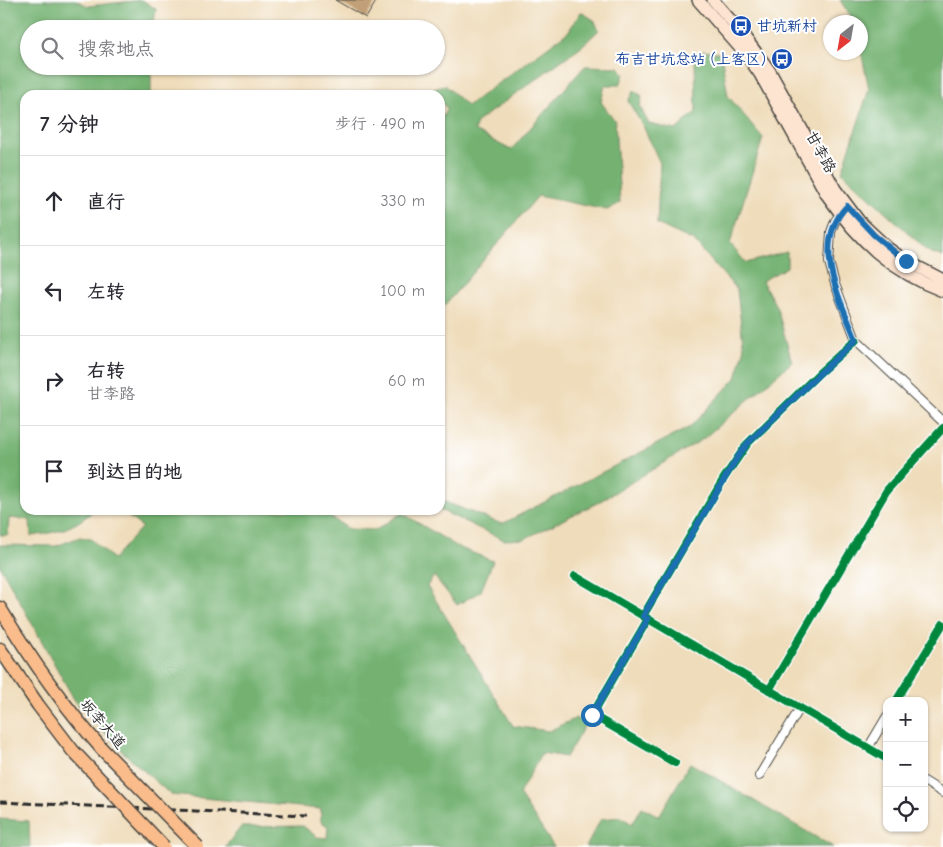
<!DOCTYPE html>
<html lang="zh">
<head>
<meta charset="utf-8">
<style>
  :root { --surface:#fff; --page:#f7f7f7; --text:#2b2b33; --muted:#7c7c81; --line:#e1e1e2 }
  body { margin:0; font-family:"Comic Neue","LXGW WenKai TC",sans-serif; background:var(--page); color:var(--text) }
  .controls { position:absolute; right:15px; bottom:15px; display:grid; overflow:hidden; border-radius:10px; box-shadow:0 1px 4px #0004 }
  .controls button { width:45px; height:45px; display:grid; place-items:center; padding:0; border:0; border-bottom:1px solid var(--line); background:var(--surface); color:var(--text); font:25px sans-serif }
  .compass { position:absolute; left:823px; top:15px; width:45px; height:45px; border-radius:50%; background:var(--surface); box-shadow:0 1px 4px #0004; rotate:211deg }
  .stop { position:absolute; width:15px; height:15px; margin:-11px; border:4px solid #1f6fb2; border-radius:50%; background:#fff }
  .stop.end { background:#1f6fb2; border-color:#fff; box-shadow:0 1px 5px #0008 }
  .list { margin:0; padding:0; list-style:none }
  h2 { display:flex; justify-content:space-between; align-items:center; height:65px; margin:0; padding:0 20px; font-size:21px }
  h2 small { font-size:16px; font-weight:400; color:var(--muted) }
  .list li { display:grid; grid-template-columns:32px 1fr auto; gap:15px; align-items:center; box-sizing:border-box; height:90px; padding:0 20px; border-top:1px solid var(--line) }
  .list b { display:block; font-size:19px; white-space:nowrap }
  .list p { margin:0; font-size:16px; white-space:nowrap; color:var(--muted) }
  .list em { font-size:16px; font-style:normal; color:var(--muted) }
  .icon { flex:none; width:28px; height:28px; fill:none; stroke:currentColor; stroke-width:2; stroke-linecap:round; stroke-linejoin:round }
  .map { position:relative; flex:none; width:943px; height:847px; overflow:hidden }
  .search { position:absolute; background:var(--surface); box-shadow:0 1px 4px #0004; left:20px; top:20px; width:425px; height:55px; display:flex; align-items:center; gap:12px; box-sizing:border-box; padding:0 18px; border-radius:28px; color:var(--muted); font-size:19px }
  .panel { position:absolute; background:var(--surface); box-shadow:0 1px 4px #0004; left:20px; top:90px; width:425px; height:425px; border-radius:15px }
  .map>svg:first-child { display:block }
  .forest { fill:#75b272; stroke:#506e4e }
  .building { fill:#c19f77 }
  .lines { fill:none; stroke-linecap:round; stroke-linejoin:round }
  .minor-casing { stroke:#484640; stroke-width:10 }
  .secondary-casing { stroke:#484640; stroke-width:14 }
  .primary-casing { stroke:#484640; stroke-width:15 }
  .minor { stroke:#fff; stroke-width:8 }
  .secondary { stroke:#fde4d1; stroke-width:11 }
  .primary { stroke:#fabc8b; stroke-width:12 }
  .rail { stroke:#2b2b2b; stroke-width:3; stroke-dasharray:8 4; stroke-linecap:butt }
  .primary-bridge-casing { stroke:#484640; stroke-width:15; stroke-linecap:butt }
  .primary-bridge { stroke:#fabc8b; stroke-width:12 }
  .cycleway-casing { stroke:#fff; stroke-width:11 }
  .cycleway { stroke:#00873e; stroke-width:8 }
  .route { stroke:#1f6fb2; stroke-width:6 }
  .labels { text-anchor:middle; dominant-baseline:central; stroke-width:4; stroke-linejoin:round; paint-order:stroke }
  .transit-label { font-size:15px; fill:#164399; stroke:#fff; text-anchor:start }
  .street-label { font-size:15px; fill:#2b2b2b; stroke:#fff }
</style>
</head>
<body>
<div class="map">
<svg width="943" height="847" viewBox="0 0 943 847">
  <rect width="100%" height="100%" fill="#fff"/>
  <filter id="ink" filterUnits="userSpaceOnUse"><feTurbulence type="fractalNoise" baseFrequency=".02" numOctaves="2"/><feDisplacementMap in="SourceGraphic" scale="10" xChannelSelector="R" yChannelSelector="G"/><feConvolveMatrix kernelMatrix="1 2 1 2 8 2 1 2 1" color-interpolation-filters="sRGB"/></filter>
  <filter id="wash" filterUnits="userSpaceOnUse"><feTurbulence type="fractalNoise" baseFrequency=".0096" numOctaves="4" result="noise"/><feDisplacementMap in="SourceGraphic" scale="20" xChannelSelector="R" yChannelSelector="G"/><feGaussianBlur stdDeviation="1.12" result="paint"/><feColorMatrix in="noise" values="0 0 0 0 0 0 0 0 0 0 0 0 0 0 0 0 0 1.4 0 .05"/><feComposite in="paint" operator="in"/></filter>
  <g filter="url(#wash)">
    <rect width="100%" height="100%" fill="#efdcba"/>
    <g class="forest">
      <path d="M0 0H76L88 6 142 0 156 9 153 29H29V66H151V95H25V510H94C75 528 56 533 31 536L30 520 9 518 8 535H0Z"/>
      <polygon points="840,0 943,0 943,257 929,252 842,172 869,89 861,51 860,22 854,22"/>
      <polygon points="581,12 594,20 599,30 583,45 478,121 474,131 511,150 585,66 619,67 624,74 620,85 605,85 601,102 615,121 620,203 607,210 538,196 440,311 440,123 447,108 440,102 440,95 433,95 428,91 445,85 467,106 568,32"/>
      <polygon points="702,51 721,53 728,96 763,138 730,244 746,263 787,252 787,267 762,281 777,308 792,362 703,439 597,503 524,539 504,540 440,510 440,500 502,524 690,427 736,378 744,351 737,290 694,241 657,224 660,163 643,126 628,101 634,91 642,96 640,107 649,124 676,130 696,112 695,60"/>
      <polygon points="120,510 319,510 349,529 376,530 402,513 458,547 493,561 481,591 457,605 434,576 427,586 513,726 549,731 576,718 585,725 566,757 542,753 519,794 554,847 225,847 241,827 303,826 317,837 327,838 328,826 321,822 321,809 171,795 124,753 75,701 0,566 0,545 56,546 80,537 91,539 113,559 142,527"/>
      <polygon points="690,763 833,847 586,847 601,819 621,817 632,824 642,807 659,816"/>
      <polygon points="0,819 29,821 30,847 0,847"/>
    </g>
    <g id="blocks">
      <polygon class="building" points="335,0 377,0 366,18"/>
    </g>
  </g>
  <g filter="url(#ink)">
    <use href="#blocks" fill-opacity="0" stroke="#484640" stroke-width="1"/>
    <g class="lines">
      <g class="minor-casing">
        <g id="minor">
          <polyline points="842,211 835,221 831,232 829,262 835,284 856,340 943,422"/>
          <polyline points="575,576 887,759"/>
          <polyline points="643,616 724,478 748,443 819,373 856,340"/>
          <polyline points="648,619 592,715 675,763"/>
          <polyline points="769,690 887,490 943,428"/>
          <polyline points="896,701 943,624"/>
          <polyline points="868,748 887,716"/>
          <polyline points="759,776 800,708"/>
          <polyline points="924,781 943,793"/>
        </g>
      </g>
      <g class="secondary-casing">
        <g id="secondary">
          <path d="M698 0 748 57 760 74 827 195C858 240 892 272 943 291"/>
          <polyline points="713,0 740,31 769,70 835,189 859,221 889,249 906,261 943,280"/>
        </g>
      </g>
      <g class="primary-casing">
        <g id="primary">
          <path d="M0 608C30 658 63 705 102 749"/>
          <polyline points="0,649 38,705 73,751"/>
        </g>
      </g>
      <use href="#minor" class="minor"/>
      <use href="#secondary" class="secondary"/>
      <use href="#primary" class="primary"/>
      <polyline class="rail" points="0,802 306,816"/>
      <g class="primary-bridge-casing">
        <g id="primary-bridge">
          <polyline points="102,749 198,847"/>
          <polyline points="73,751 164,847"/>
        </g>
      </g>
      <use href="#primary-bridge" class="primary-bridge"/>
      <g class="cycleway-casing">
        <g id="cycleway">
          <polyline points="575,576 887,759"/>
          <polyline points="643,616 724,478 748,443 819,373 856,340"/>
          <polyline points="648,619 592,715 675,763"/>
          <polyline points="769,690 887,490 943,428"/>
          <polyline points="896,701 943,624"/>
        </g>
      </g>
      <use href="#cycleway" class="cycleway"/>
    </g>
  </g>
  <g class="lines" filter="url(#ink)">
    <path class="route" d="M592 715 648 619 643 616 737 458 748 443 820 373 856 340C840 299 810 244 847 206L874 235 906 261"/>
  </g>
  <defs>
    <g id="bus-disc" transform="scale(1.125)"><circle r="9.5" fill="#1a4fb4" stroke="#fff"/><path d="M-5-6H5V4H4V6H2V4H-2V6H-4V4H-5ZM-3.5-4V0h7V-4ZM-3.5 1.2v1.5H-2V1.2ZM2 1.2v1.5H3.5V1.2Z" fill="#fff"/></g>
  </defs>
  <g fill-rule="evenodd">
    <use href="#bus-disc" x="741" y="26"/>
    <use href="#bus-disc" x="782" y="59"/>
  </g>
  <g class="labels">
    <g class="transit-label">
      <text x="757" y="26">甘坑新村</text>
      <text x="766" y="59" text-anchor="end">布吉甘坑总站 (上客区)</text>
    </g>
    <g class="street-label">
      <text transform="translate(821 152) rotate(61)">甘李路</text>
      <text transform="translate(103 724) rotate(49)">坂李大道</text>
    </g>
  </g>
</svg>
<div class="controls">
<button>+</button>
<button>−</button>
<button><svg class="icon" aria-label="locate" viewBox="0 0 24 24"><circle cx="12" cy="12" r="6"/><path d="M12 2v4M12 18v4M2 12h4M18 12h4"/></svg></button>
</div>
<svg class="compass" viewBox="-18 -18 36 36"><path d="M0-13l5 13h-10z" fill="#e53935"/><path d="M0 13l5-13h-10z" fill="#7c7c81"/></svg>
<div class="stop" style="left:592px;top:715px"></div>
<div class="stop end" style="left:906px;top:261px"></div>
<div class="search"><svg class="icon" aria-label="search" viewBox="0 0 24 24"><circle cx="10" cy="10" r="6"/><path d="M15 15l6 6"/></svg>搜索地点</div>
<section class="panel">
<h2>7 分钟<small>步行 · 490 m</small></h2>
<ul class="list">
<li><svg class="icon" aria-label="ahead" viewBox="0 0 24 24"><path d="M12 20V5M6 11l6-6 6 6"/></svg><div><b>直行</b></div><em>330 m</em></li>
<li><svg class="icon" aria-label="left" viewBox="0 0 24 24"><path d="M17 20v-9H6M10 6l-5 5 5 5"/></svg><div><b>左转</b></div><em>100 m</em></li>
<li><svg class="icon" aria-label="right" viewBox="0 0 24 24"><path d="M7 20v-9h11M14 6l5 5-5 5"/></svg><div><b>右转</b><p>甘李路</p></div><em>60 m</em></li>
<li><svg class="icon" aria-label="arrive" viewBox="0 0 24 24"><path d="M6 21V4h12l-3 4 3 4H6"/></svg><div><b>到达目的地</b></div></li>
</ul>
</section>
</div>
</body>
</html>
